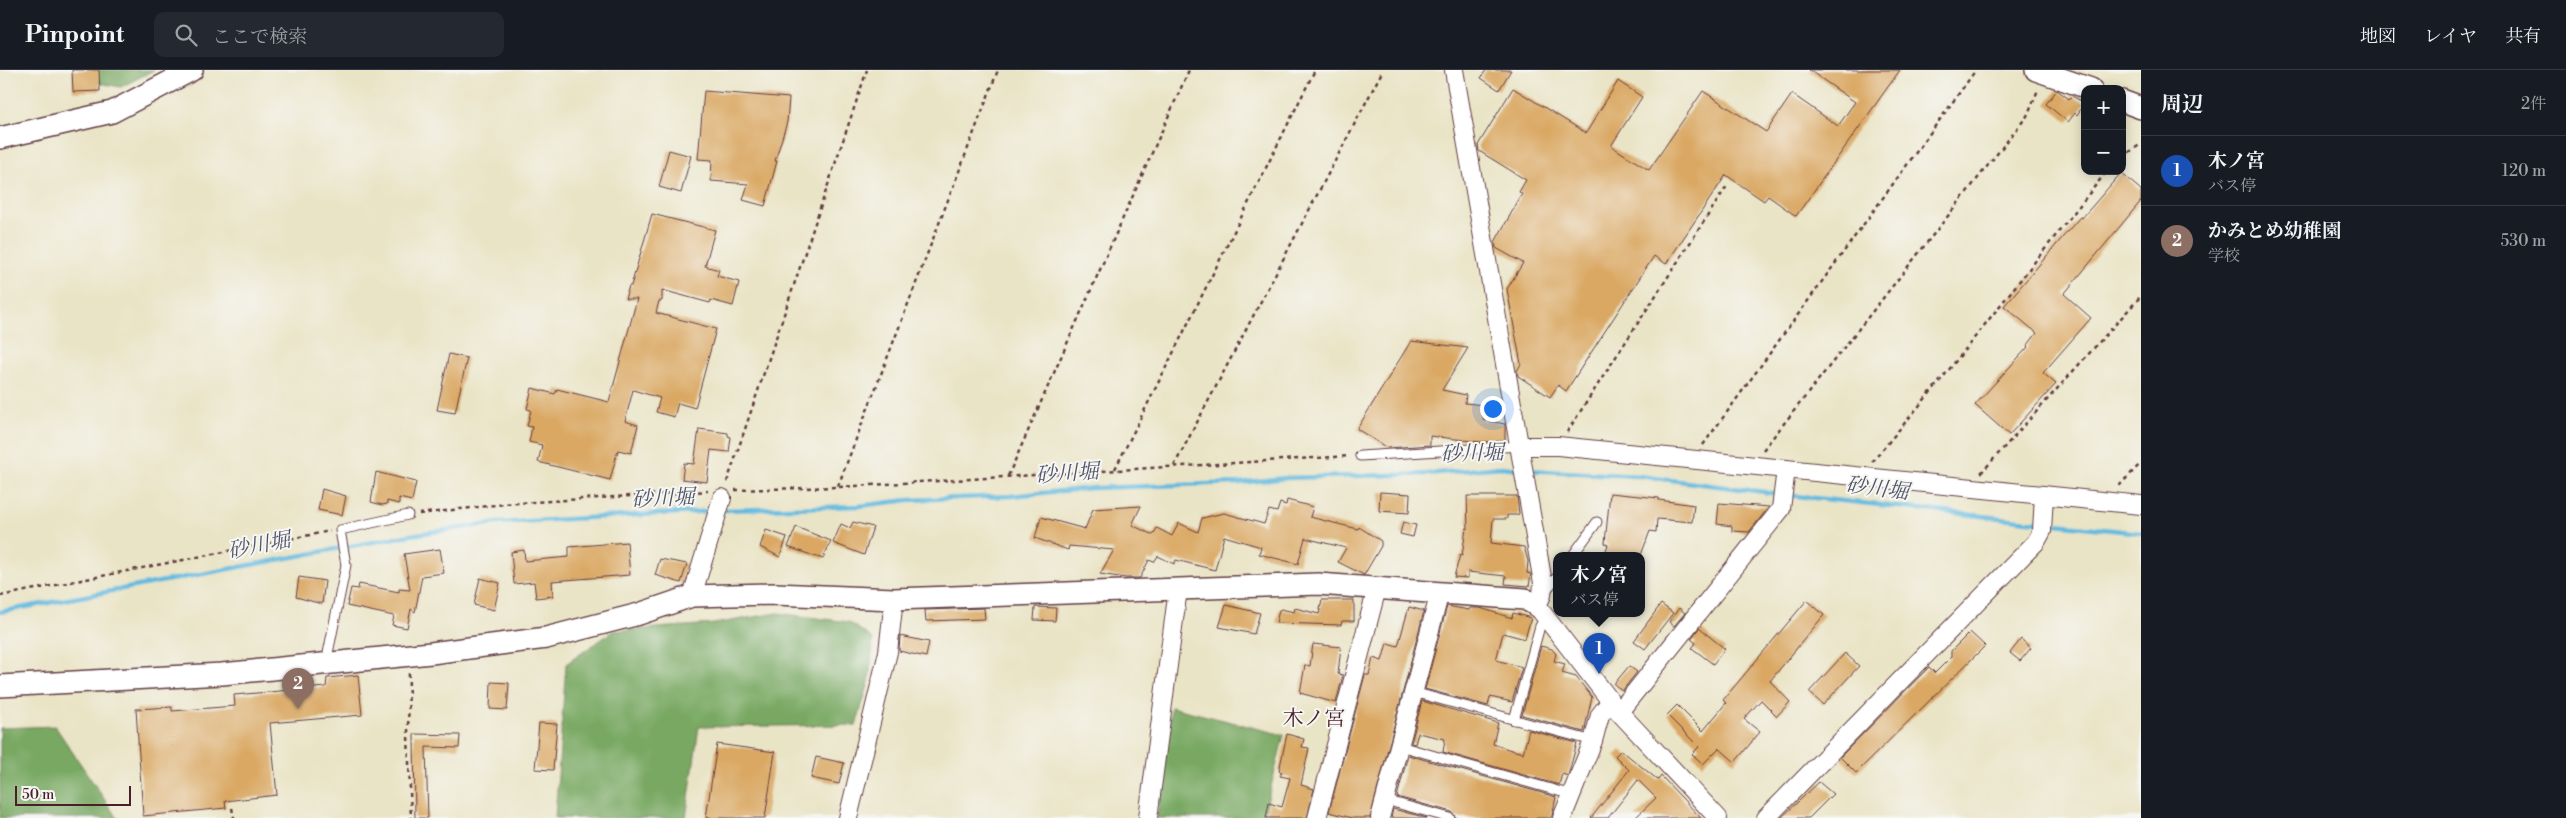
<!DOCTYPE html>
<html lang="ja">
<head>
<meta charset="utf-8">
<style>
  :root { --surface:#171b24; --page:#242831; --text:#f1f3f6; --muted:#9ea1a6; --line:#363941; --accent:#c8321e }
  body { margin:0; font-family:"Libre Bodoni","Noto Serif JP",serif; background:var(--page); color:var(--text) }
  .controls { position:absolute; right:15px; top:15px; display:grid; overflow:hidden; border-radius:10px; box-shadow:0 2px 12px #0003 }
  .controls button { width:45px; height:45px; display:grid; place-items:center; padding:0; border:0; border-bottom:1px solid var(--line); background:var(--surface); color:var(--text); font:25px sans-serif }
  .scale { position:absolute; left:15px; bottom:12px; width:116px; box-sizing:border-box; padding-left:5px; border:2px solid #4a1f2b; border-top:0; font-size:14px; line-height:18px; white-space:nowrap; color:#4a1f2b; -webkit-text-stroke:4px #f6f6f2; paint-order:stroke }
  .you { position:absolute; left:1492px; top:338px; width:18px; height:18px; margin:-12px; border:4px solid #fff; border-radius:50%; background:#1a73e8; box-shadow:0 0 0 8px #1a73e833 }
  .badge { display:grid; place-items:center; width:32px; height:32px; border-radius:50%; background:var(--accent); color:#fff; font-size:16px; font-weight:700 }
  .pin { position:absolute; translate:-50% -41px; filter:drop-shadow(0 1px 2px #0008) }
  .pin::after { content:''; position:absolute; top:26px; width:18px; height:15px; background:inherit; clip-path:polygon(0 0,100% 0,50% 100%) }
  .popup { position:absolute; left:1553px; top:482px; width:92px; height:65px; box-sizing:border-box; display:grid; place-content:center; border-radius:10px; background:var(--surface); filter:drop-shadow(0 1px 4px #0005); font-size:16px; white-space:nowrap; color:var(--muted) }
  .popup b { font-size:19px; color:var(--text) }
  .popup::after { content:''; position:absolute; left:50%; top:100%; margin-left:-10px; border:10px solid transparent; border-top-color:var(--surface) }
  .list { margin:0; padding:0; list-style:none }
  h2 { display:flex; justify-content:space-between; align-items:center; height:65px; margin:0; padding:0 20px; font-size:21px }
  h2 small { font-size:16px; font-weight:400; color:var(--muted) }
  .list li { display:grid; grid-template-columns:32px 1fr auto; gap:15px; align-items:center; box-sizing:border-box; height:70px; padding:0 20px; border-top:1px solid var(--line) }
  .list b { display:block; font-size:19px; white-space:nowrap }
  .list p { margin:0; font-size:16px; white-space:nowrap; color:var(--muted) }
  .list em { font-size:16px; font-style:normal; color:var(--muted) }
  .icon { flex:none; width:28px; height:28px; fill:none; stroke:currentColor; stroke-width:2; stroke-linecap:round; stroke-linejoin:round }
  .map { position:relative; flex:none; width:2141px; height:748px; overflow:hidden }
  header { display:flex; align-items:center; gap:30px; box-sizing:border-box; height:70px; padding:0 25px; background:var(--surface); border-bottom:1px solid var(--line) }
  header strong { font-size:24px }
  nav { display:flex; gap:28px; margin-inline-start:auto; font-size:18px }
  .search { width:350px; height:45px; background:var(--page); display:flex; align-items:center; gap:12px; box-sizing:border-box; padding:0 18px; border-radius:10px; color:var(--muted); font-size:19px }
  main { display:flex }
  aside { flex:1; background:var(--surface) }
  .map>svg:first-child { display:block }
  .forest { fill:#78a862; stroke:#616446 }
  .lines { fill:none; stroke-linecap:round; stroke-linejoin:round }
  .stream { stroke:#62badf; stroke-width:4.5 }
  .building { fill:#daa863 }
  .service-casing { stroke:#623d42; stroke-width:11 }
  .minor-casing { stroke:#623d42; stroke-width:20 }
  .tertiary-casing { stroke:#623d42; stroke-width:24 }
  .path { stroke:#623d42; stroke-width:2.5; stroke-dasharray:4 4; stroke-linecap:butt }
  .service { stroke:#fff; stroke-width:9 }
  .minor { stroke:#fff; stroke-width:18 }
  .tertiary { stroke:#fff; stroke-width:21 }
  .labels { text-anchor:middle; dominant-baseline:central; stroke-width:4; stroke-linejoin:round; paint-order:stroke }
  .water-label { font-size:21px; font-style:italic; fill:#52556a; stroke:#f6f6f2 }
  .neighbourhood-label { font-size:21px; fill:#4a1f2b; stroke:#f6f6f2 }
</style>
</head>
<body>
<header>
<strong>Pinpoint</strong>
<div class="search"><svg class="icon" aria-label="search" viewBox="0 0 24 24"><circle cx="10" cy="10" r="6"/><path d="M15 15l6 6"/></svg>ここで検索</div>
<nav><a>地図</a><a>レイヤ</a><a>共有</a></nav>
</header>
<main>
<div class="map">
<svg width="2141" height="748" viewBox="0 0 2141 748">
  <rect width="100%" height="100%" fill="#f6f6f2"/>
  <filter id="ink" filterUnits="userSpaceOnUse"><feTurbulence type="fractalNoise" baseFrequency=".02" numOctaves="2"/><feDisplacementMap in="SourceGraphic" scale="10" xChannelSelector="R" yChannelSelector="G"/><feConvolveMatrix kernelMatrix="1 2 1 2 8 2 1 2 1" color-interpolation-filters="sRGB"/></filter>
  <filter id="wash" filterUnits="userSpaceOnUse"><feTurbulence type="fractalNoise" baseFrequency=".0096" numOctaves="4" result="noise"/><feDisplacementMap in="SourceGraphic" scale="20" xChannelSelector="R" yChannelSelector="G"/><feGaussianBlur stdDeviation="1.12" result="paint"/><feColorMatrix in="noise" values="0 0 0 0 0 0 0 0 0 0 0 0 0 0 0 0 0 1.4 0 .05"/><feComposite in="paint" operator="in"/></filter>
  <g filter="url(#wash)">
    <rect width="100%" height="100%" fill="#eae4c6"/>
    <g class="forest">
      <polygon points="95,0 154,0 121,17 99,13"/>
      <polygon points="777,543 849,552 873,569 869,612 856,655 699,657 686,748 555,748 566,594 613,561 714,554"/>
      <polygon points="1171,637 1284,665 1263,748 1157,748"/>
      <polygon points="55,656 117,748 0,748 0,658"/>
    </g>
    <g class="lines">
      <g class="stream">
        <polyline points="1526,400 1639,406 1780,424"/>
        <polyline points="1787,425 2038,452"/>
        <polyline points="723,440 859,436 908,430 1010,426 1093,418 1238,413 1286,408 1426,404 1502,397 1519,399"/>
        <polyline points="2046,453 2141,463"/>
        <polyline points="0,542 410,465 497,453 713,441"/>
      </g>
    </g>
    <g id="blocks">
      <g class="building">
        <polygon points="72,0 99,0 100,21 73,22"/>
        <polygon points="1486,0 1511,0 1499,20 1481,8"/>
        <polygon points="1809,0 1900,0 1796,146 1768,126 1764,131 1726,105 1666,194 1654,186 1566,321 1558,315 1550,327 1518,306 1517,301 1521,294 1507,219 1523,193 1496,178 1495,172 1522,124 1519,122 1526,110 1479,81 1478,75 1513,18 1586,63 1618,11 1642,27 1611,76 1649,100 1703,21 1766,62 1792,24 1838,56 1855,32"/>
        <polygon points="2057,20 2069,29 2072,26 2085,33 2077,45 2075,43 2068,52 2046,34"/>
        <polygon points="704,21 789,28 787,52 775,91 777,91 765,136 743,130 748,114 711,111 712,90 698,89"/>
        <polygon points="669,80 691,86 681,123 659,117"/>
        <polygon points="2121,103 2141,120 2141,131 2064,224 2091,248 2043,303 2056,314 2009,365 1975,335 2028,277 2027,276 2037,263 2004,236 2080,147 2082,148"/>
        <polygon points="652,144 715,160 705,196 719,200 717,206 739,212 733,236 711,230 710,233 662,220 662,231 659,231 656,243 716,259 695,338 678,333 674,347 656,342 660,328 633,320 625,351 638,355 631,383 618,380 610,410 538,392 542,375 529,372 532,357 527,356 531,340 527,339 532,318 555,324 557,319 609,332 637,229 625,229 629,216 631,216"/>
        <polygon points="1411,271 1468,278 1442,320 1466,325 1465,333 1484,335 1483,350 1505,354 1505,371 1481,372 1430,366 1430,375 1387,378 1357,359"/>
        <polygon points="449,284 467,288 455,343 437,340"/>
        <polygon points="699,359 728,363 728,366 731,367 729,382 711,380 707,412 682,409 684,393 694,394"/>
        <polygon points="376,402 416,412 412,431 399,428 399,434 387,431 387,434 382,435 371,432"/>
        <polygon points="322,419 346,426 342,445 318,440"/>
        <polygon points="1380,422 1410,424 1409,443 1379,441"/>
        <polygon points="1610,423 1659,428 1659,430 1694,435 1692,452 1657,449 1656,462 1650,461 1641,485 1604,485 1608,475 1605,473"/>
        <polygon points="1467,426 1517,426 1519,444 1517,445 1507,445 1507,449 1493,449 1491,473 1524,477 1528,491 1527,503 1531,504 1529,516 1505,514 1506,506 1468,502 1468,508 1454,507 1460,485 1462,486 1466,458 1468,459"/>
        <polygon points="1287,430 1313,437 1310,447 1358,459 1359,457 1381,471 1381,476 1364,505 1338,492 1346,478 1305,468 1298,494 1259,484 1261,477 1224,466 1215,500 1176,490 1174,494 1158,486 1154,492 1149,490 1140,508 1126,508 1100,504 1114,480 1069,476 1068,480 1035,468 1041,447 1085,459 1093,439 1141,436 1132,455 1153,465 1157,458 1172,466 1179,453 1198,462 1202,448 1224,443 1264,454 1269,440 1277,442 1280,433 1286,435"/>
        <polygon points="1719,433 1769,437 1749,462 1732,461 1732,456 1717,454"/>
        <polygon points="853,452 873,457 864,485 833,473 841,454 850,458"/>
        <polygon points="1403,452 1416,455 1413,467 1400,464"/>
        <polygon points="796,457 831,471 823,489 788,477"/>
        <polygon points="766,460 787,467 780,487 760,477"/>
        <polygon points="627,472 630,505 552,511 553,526 536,528 534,512 514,514 511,482 524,480 525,491 569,487 569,477"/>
        <polygon points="440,479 444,503 422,506 415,542 411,539 407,558 392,555 394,546 347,536 351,518 358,519 359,514 399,522 399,519 410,520 404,484"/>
        <polygon points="660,489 687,494 681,513 655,505"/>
        <polygon points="299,507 325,511 322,534 296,527"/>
        <polygon points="480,508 500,513 494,540 474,535"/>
        <polygon points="1322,530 1354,530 1354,551 1342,551 1341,555 1276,553 1279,540 1281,539 1294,542 1295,538 1319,544"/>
        <polygon points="1807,530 1824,545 1770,611 1790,632 1777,646 1761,630 1744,649 1760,662 1735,692 1719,678 1703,694 1692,684 1699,677 1667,645 1677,635 1703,661 1726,633 1723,630"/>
        <polygon points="1661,534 1673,543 1645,579 1634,571"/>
        <polygon points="1226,535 1260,543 1254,564 1219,557"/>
        <polygon points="1447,536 1469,540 1470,538 1480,538 1512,548 1513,543 1531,548 1525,569 1503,563 1496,590 1522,597 1512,632 1490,627 1488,636 1425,619"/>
        <polygon points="1035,537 1056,538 1055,551 1034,550"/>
        <polygon points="1409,537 1424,541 1370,748 1352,748 1329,742 1365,605 1369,605 1373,588 1382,591 1387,573 1398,576"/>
        <polygon points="984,538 985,549 926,551 925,540"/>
        <polygon points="1679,538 1685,543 1674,556 1669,552"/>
        <polygon points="1699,558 1725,579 1713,594 1692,578 1696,573 1691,569"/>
        <polygon points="1970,562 1985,576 1856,703 1840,687 1929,597 1935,603 1951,587 1951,581"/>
        <polygon points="900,566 929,572 926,587 899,581"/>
        <polygon points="2021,569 2031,578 2020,591 2010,583"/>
        <polygon points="1313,574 1341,577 1338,604 1343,605 1336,633 1300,623 1305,595 1310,596"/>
        <polygon points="1541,576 1552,579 1556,584 1554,591 1565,594 1562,603 1576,607 1592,627 1584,662 1522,645"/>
        <polygon points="1845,583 1859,596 1823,635 1809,622"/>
        <polygon points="1629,596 1637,602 1622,621 1614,614"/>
        <polygon points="358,605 362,645 270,653 277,725 225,731 226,738 143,746 136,639 172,637 172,641 235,636 234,625 326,617 327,608"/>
        <polygon points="491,612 509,613 507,640 490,639"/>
        <polygon points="1422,631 1498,653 1493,674 1508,679 1523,683 1529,660 1577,673 1568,706 1562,704 1559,715 1443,682 1445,669 1418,663 1415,674 1411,673"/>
        <polygon points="539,653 557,654 553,700 535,699"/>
        <polygon points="414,664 460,665 459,678 426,677 428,748 415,748"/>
        <polygon points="1287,664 1304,669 1302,677 1309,678 1301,715 1314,719 1307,748 1266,748 1269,733 1282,737 1290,708 1280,706 1282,702 1279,701"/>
        <polygon points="717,674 775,682 765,748 706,748"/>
        <polygon points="1621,680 1658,710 1661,706 1701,748 1635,748 1656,728 1638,710 1608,748 1591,748 1629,700 1615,686"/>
        <polygon points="1408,685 1556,727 1552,746 1550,748 1456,748 1452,742 1397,727"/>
        <polygon points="816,687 844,693 839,714 811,708"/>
        <polygon points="1819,712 1833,724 1809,748 1781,748"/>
        <polygon points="1393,739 1427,748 1391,748"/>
      </g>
    </g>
  </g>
  <g filter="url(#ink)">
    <use href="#blocks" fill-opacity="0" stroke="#623d42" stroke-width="1"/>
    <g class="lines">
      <g class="service-casing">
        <g id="service">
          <polyline points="1360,386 1520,376"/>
          <polyline points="1573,485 1597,452"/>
          <polyline points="1544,523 1556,508"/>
          <polyline points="326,593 346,495 340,460 408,445"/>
          <polyline points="1413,622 1593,671"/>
          <polyline points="1514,650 1540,556 1546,548"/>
          <polyline points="1400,676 1572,725"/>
          <polyline points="1385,730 1450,748"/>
        </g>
      </g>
      <g class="minor-casing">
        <g id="minor">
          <polyline points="1454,0 1543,513 1542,525 1537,536 1619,642 1718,748"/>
          <polyline points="1520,376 1558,376 2141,435"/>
          <polyline points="692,526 722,428"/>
          <polyline points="1619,642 1781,439 1786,399"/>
          <polyline points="848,748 888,582 894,529"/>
          <polyline points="1148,748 1178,519"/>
          <polyline points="1317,748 1377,518"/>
          <polyline points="1380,748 1440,522"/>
          <polyline points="1562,748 1593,671 1600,645 1610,632"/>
          <polyline points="1766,748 2036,472 2042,461 2044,425"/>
        </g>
      </g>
      <g class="tertiary-casing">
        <g id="tertiary">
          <polyline points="2036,0 2091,19"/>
          <polyline points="2122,31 2141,38"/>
          <polyline points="0,68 112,42 192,0"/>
          <polyline points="0,616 222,604 431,583 546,568 639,544 692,526 775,524 894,529 1318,514 1525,529 1537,536"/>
        </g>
      </g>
      <g class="path">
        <polyline points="2122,87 2141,74"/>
        <polyline points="1567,362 1727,116"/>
        <polyline points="1703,375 1976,0"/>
        <polyline points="1763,380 2027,46 2038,20"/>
        <polyline points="1872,392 1940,311 2107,101"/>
        <polyline points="1174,396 1383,0"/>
        <polyline points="1115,399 1315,0"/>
        <polyline points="1981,403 2141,226"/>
        <polyline points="1008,406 1189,0"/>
        <polyline points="727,412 867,0"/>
        <polyline points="838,416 998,0"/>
        <polyline points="2119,416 2141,393"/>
        <polyline points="735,420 838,417 1349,386"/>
        <polyline points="419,444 504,434 708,421"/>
        <polyline points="0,526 330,461"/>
        <polyline points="409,603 408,665 411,748"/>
        <polyline points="232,738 234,748"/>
      </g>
      <use href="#service" class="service"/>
      <use href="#minor" class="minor"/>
      <use href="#tertiary" class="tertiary"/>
    </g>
  </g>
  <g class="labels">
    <g class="water-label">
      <text transform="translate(1472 384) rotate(-2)">砂川堀</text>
      <text transform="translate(1067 404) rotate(-4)">砂川堀</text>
      <text transform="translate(1877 419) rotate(7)">砂川堀</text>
      <text transform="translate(663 429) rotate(-3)">砂川堀</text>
      <text transform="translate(259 476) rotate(-11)">砂川堀</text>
    </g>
    <g class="neighbourhood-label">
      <text x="1314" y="649">木ノ宮</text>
    </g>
  </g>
</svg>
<div class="controls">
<button>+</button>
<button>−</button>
</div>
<div class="scale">50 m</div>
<div class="you"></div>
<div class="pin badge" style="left:1599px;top:604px;background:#1a4fb4">1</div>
<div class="popup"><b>木ノ宮</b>バス停</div>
<div class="pin badge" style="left:298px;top:639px;background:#8d6e63">2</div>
</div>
<aside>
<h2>周辺<small>2件</small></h2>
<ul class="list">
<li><span class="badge" style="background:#1a4fb4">1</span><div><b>木ノ宮</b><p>バス停</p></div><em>120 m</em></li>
<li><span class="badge" style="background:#8d6e63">2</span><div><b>かみとめ幼稚園</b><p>学校</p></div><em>530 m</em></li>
</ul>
</aside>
</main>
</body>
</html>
